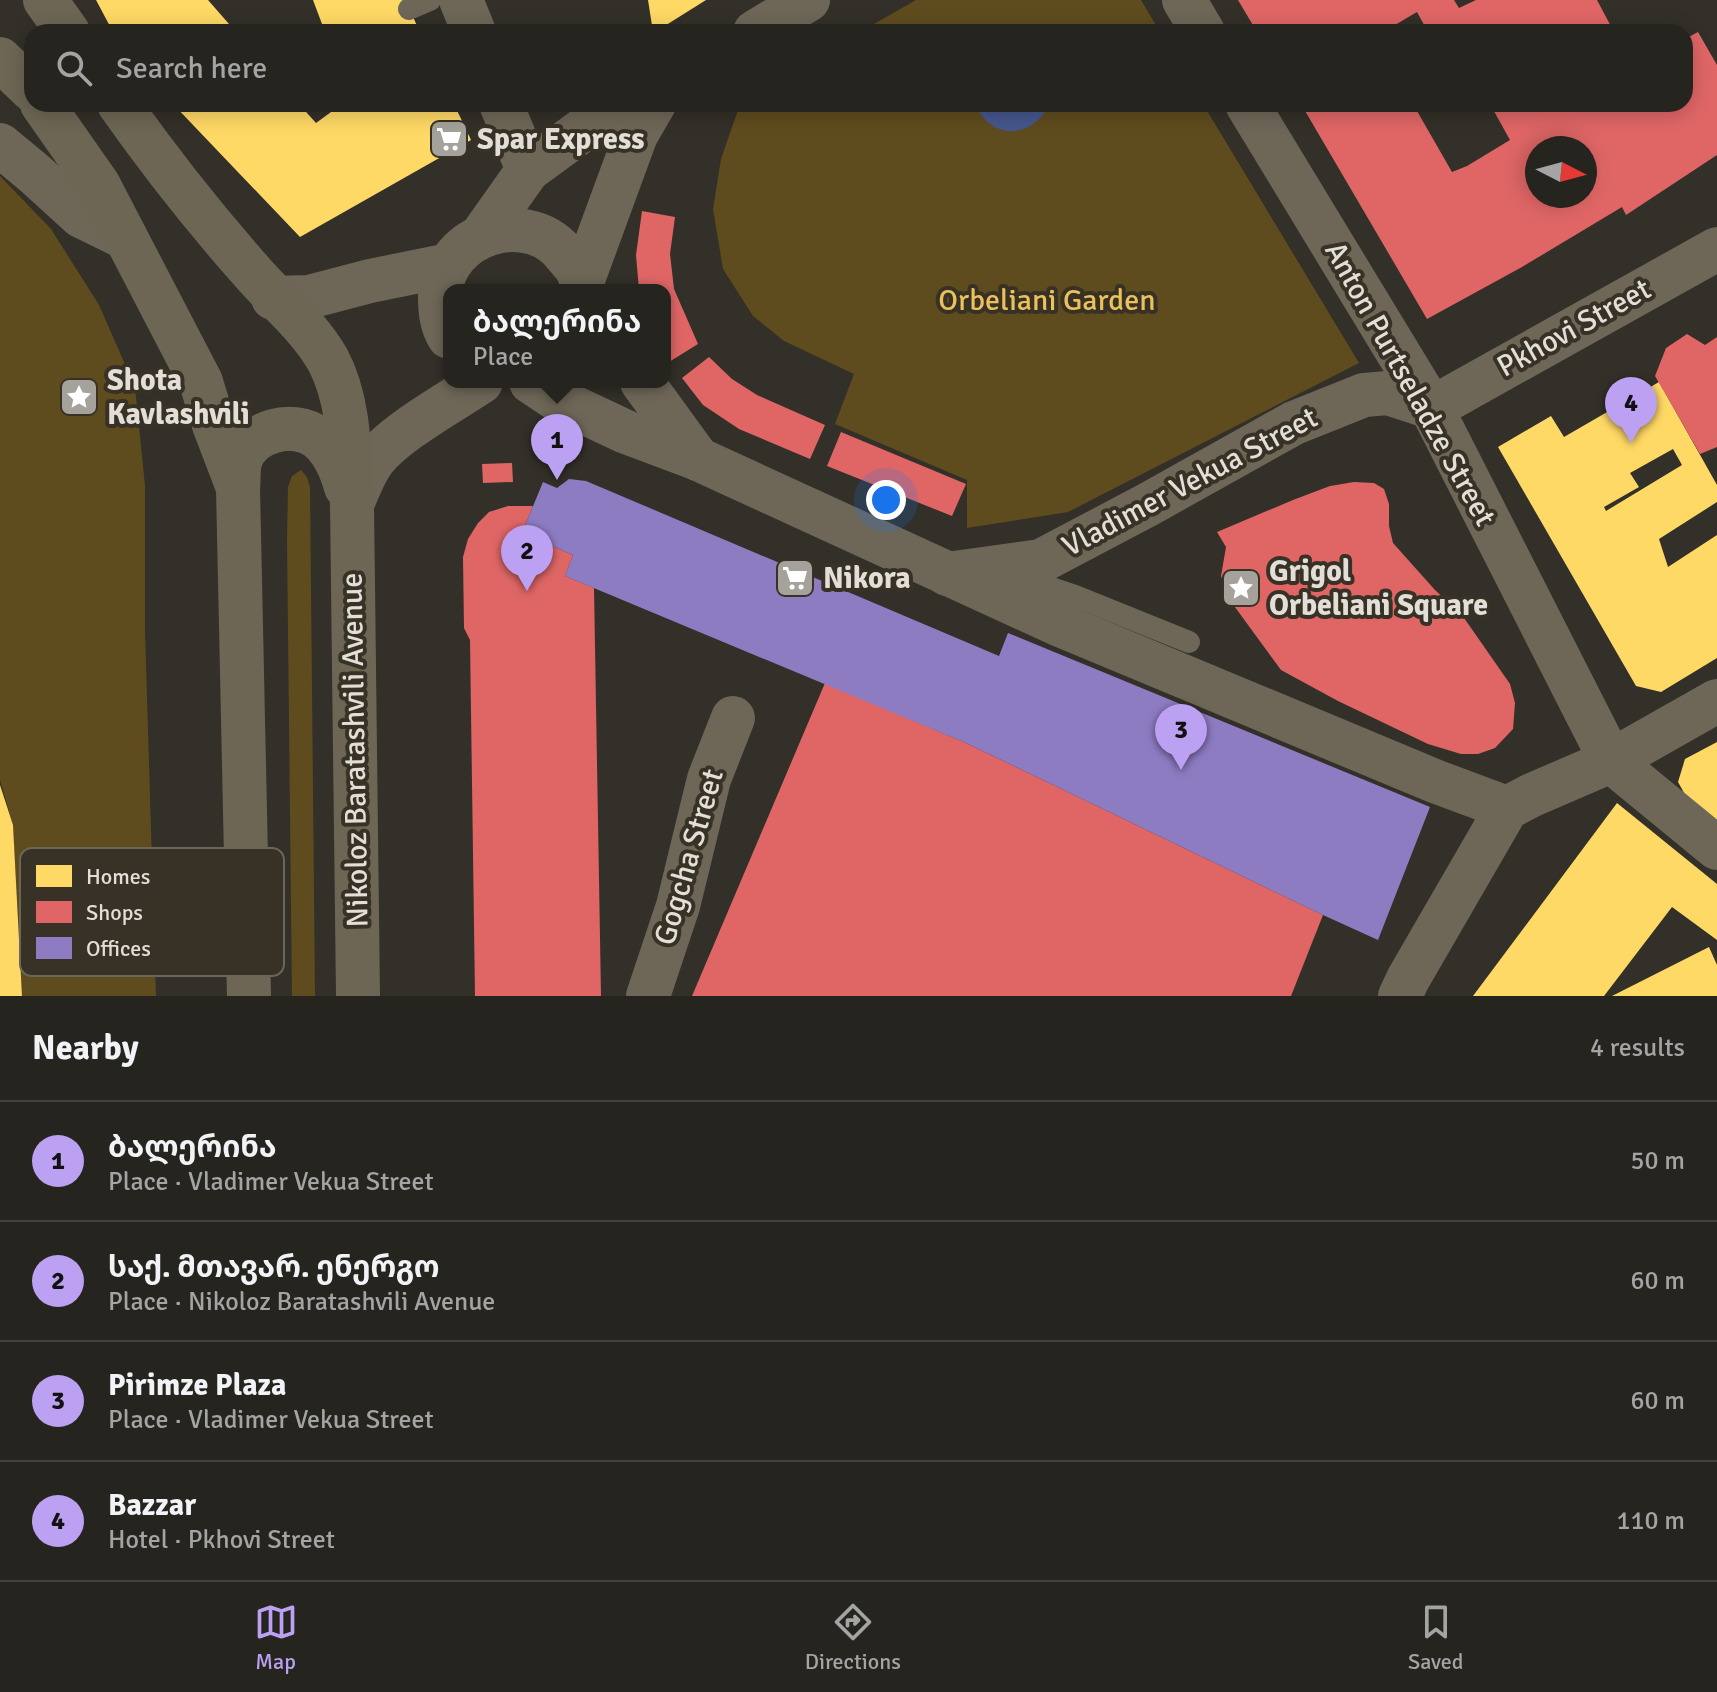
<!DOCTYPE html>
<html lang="en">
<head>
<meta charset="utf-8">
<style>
  :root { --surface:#26241f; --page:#2e2c28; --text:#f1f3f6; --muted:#a4a4a4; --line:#42413d; --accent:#bca0f2 }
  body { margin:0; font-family:Signika,"Noto Sans Georgian",sans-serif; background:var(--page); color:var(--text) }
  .compass { position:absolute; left:1525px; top:136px; width:72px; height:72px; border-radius:50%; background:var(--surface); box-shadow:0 4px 20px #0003; rotate:96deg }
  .you { position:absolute; left:886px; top:500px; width:28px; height:28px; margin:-20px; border:6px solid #fff; border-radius:50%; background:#1a73e8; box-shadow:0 0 0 12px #1a73e833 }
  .badge { display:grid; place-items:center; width:52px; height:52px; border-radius:50%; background:var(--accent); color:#111; font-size:26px; font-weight:700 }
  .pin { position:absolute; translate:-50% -66px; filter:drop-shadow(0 2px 4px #0008) }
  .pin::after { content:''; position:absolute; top:42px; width:28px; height:24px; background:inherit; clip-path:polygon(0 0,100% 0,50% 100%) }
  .popup { position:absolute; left:443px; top:284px; width:228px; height:104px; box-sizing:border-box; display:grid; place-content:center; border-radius:16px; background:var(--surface); filter:drop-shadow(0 2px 6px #0005); font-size:26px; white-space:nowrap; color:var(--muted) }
  .popup b { font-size:30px; color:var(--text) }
  .popup::after { content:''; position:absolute; left:50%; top:100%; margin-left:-16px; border:16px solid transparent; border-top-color:var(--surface) }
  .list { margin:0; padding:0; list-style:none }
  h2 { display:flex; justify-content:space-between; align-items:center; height:104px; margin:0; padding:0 32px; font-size:34px }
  h2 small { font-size:26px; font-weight:400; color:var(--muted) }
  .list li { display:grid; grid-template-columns:52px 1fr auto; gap:24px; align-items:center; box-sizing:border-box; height:120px; padding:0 32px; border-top:2px solid var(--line) }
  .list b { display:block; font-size:30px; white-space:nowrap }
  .list p { margin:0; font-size:26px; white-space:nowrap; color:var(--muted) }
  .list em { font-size:26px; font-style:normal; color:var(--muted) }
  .icon { flex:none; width:44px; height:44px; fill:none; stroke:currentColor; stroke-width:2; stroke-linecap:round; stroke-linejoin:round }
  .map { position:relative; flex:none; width:1717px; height:996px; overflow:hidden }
  .search { position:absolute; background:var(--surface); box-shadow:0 4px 20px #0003; left:24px; right:24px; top:24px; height:88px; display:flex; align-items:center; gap:20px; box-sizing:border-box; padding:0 28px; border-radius:24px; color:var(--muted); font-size:30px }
  .sheet { height:584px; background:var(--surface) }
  nav { display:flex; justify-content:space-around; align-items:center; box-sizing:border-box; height:112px; border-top:2px solid var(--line); background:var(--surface); font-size:22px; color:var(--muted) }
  nav a { display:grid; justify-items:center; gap:4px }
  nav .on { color:var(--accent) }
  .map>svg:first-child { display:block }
  .green { fill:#5f4c1e }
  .water { fill:#45578d }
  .homes { fill:#ffd966; fill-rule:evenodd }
  .shops { fill:#e06666; fill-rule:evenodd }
  .offices { fill:#8e7cc3 }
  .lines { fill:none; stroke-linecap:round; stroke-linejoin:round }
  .lane { stroke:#6e6758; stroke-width:22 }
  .street { stroke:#6e6758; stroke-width:44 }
  .primary { stroke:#6e6654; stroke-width:44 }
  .labels { text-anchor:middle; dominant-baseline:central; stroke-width:8; stroke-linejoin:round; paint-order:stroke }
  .poi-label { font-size:30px; font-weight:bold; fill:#e3dfd8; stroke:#373225; text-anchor:start }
  .park-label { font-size:30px; fill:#ecc15a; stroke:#373225 }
  .street-label { font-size:30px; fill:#e3dfd8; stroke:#373225 }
  .key { fill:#373225; stroke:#6b665b; stroke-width:2 }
  .key-label { font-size:22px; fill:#e3dfd8 }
</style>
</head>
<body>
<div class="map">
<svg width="1717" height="996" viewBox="0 0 1717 996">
  <rect width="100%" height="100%" fill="#333029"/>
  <g class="green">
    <polygon points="916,0 1141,0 1160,32 860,32"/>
    <polygon points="740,104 1203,104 1359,363 1068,512 967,528 967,480 835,424 854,374 784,341 753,316 723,269 713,209 721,159"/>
    <polygon points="0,176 51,229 99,305 135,387 145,486 145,630 156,996 22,996 13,825 0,780"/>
    <polygon points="301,470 307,477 310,487 315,996 292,996 287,540 288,487 292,476"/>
  </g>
  <path class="water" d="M976 104H1049C1034 139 989 141 976 104Z"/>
  <g class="homes">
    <polygon points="96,0 208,0 236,32 113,32"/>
    <polygon points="313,0 405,0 420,32 325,32"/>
    <polygon points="648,0 706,0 655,32 653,32"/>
    <polygon points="173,104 299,104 316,123 342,104 454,104 471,140 300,237"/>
    <path d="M1659 382 1717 485V502L1659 539 1668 567 1717 535V658L1661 692 1636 686 1498 447 1551 416 1564 437ZM1673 449 1682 465 1606 511 1604 507 1639 487 1630 473Z"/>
    <polygon points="1717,742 1717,834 1697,816 1678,782 1685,759"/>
    <polygon points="0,785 13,825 22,996 0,996"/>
    <polygon points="1617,803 1717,884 1717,940 1672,907 1604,996 1473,996"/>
    <polygon points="1709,947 1717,965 1717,996 1612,996"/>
  </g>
  <g class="shops">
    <polygon points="1238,0 1454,0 1459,8 1476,0 1597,0 1614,32 1449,32 1446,27 1438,32 1428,32 1417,12 1383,32 1257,32"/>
    <path d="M1698 32 1717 65V155L1626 215 1622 207 1522 267 1427 319 1301 104H1413L1452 172 1467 166 1510 140 1490 104H1685V39ZM1537 148H1585V196H1537Z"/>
    <polygon points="642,211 675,217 670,254 674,289 698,344 669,362 665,356 665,290 639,290 636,255"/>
    <polygon points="1687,334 1705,345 1717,337 1717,447 1700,454 1655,376 1666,348"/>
    <polygon points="709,357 732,379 757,395 825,425 810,459 739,429 703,405 682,378"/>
    <polygon points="841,432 966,484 952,516 827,466"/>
    <polygon points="512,463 513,482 483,483 482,464"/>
    <polygon points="1354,482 1374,483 1384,489 1389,504 1389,526 1393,543 1435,590 1462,615 1510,684 1515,703 1513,729 1495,748 1478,754 1461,754 1428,744 1338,701 1281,670 1232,603 1221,576 1226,547 1217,532 1293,500 1330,486"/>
    <polygon points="508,506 533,506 522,533 573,555 565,576 594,588 601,996 475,996 470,640 464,628 463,557 468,539 478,523 489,512"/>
    <polygon points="825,683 966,743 1323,915 1291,996 692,996"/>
  </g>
  <polygon class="offices" points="569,479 586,481 999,656 1008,633 1430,807 1378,940 1323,915 966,743 565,576 573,555 522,533 543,482 557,488"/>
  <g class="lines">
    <g class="lane">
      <polyline points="409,9 430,0"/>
      <polyline points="1005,581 1051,588 1075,596 1189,642"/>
    </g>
    <g class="street">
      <polyline points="461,0 474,32"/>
      <polyline points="1184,0 1203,32"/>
      <polyline points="755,32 808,0"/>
      <polyline points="501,104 528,170"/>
      <polyline points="1247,104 1431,407 1611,761 1717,848"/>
      <polyline points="0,145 35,174 81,216 126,238"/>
      <polyline points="482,235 528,170 614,107 622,104"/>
      <polyline points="581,285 636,135 654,104"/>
      <polyline points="273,298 309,297 370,281 449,265"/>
      <path d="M449 337C441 325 440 310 440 296 443 232 530 206 567 257 571 262 576 267 578 272 581 277 581 285 582 290"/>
      <polyline points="531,382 558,400 626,432 698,459 1060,625 1437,782 1507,808"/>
      <polyline points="642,382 698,459"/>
      <path d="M352 504C358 491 363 476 371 464 390 435 451 402 481 382"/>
      <polyline points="947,574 1041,561 1149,504 1294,423 1364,395 1388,393 1431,407 1452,397 1717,249"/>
      <polyline points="648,996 678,906 709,779 733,718"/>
      <polyline points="1400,996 1408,979 1507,808 1532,795 1611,761 1717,701"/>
    </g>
    <g class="primary">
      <polyline points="45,0 68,32"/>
      <polyline points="0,59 32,90"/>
      <polyline points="42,104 98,184 201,382 214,425 238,488"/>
      <path d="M119 104C160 162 205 219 252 272 277 301 309 326 328 360 351 403 349 457 352 504L358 996"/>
      <path d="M249 996 238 488C239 480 238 470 240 462 248 431 294 419 318 438 333 450 341 469 346 487"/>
    </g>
  </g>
  <defs>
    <g id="supermarket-square" transform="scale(2)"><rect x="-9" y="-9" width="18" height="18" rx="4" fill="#a5a29b" stroke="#373225"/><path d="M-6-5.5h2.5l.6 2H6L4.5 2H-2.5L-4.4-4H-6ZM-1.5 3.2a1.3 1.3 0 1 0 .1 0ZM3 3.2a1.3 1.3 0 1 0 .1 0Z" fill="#fff"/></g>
    <g id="sight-square" transform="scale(2)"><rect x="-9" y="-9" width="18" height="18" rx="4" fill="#a5a29b" stroke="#373225"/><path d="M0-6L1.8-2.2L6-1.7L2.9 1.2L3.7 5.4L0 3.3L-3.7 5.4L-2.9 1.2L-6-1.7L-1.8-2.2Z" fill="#fff"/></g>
  </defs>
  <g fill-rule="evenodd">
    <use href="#supermarket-square" x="449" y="139"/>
    <use href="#sight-square" x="79" y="397"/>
    <use href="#supermarket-square" x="795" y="578"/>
    <use href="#sight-square" x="1241" y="588"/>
  </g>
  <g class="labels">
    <g class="poi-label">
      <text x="477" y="139">Spar Express</text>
      <text x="107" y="380">Shota<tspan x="107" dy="34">Kavlashvili</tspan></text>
      <text x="1269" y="571">Grigol<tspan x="1269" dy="34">Orbeliani Square</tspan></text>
      <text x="823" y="578">Nikora</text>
    </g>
    <g class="park-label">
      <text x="1047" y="300">Orbeliani Garden</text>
    </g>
    <g class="street-label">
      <text transform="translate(1574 328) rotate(-29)">Pkhovi Street</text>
      <text transform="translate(1410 384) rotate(61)">Anton Purtseladze Street</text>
      <text transform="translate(1190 482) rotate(-28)">Vladimer Vekua Street</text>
      <text transform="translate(355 750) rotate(-91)">Nikoloz Baratashvili Avenue</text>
      <text transform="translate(689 857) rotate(-74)">Gogcha Street</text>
    </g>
  </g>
  <rect x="20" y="848" width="264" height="128" rx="12" class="key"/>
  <rect x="36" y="865" width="36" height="22" fill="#ffd966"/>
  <rect x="36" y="901" width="36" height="22" fill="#e06666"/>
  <rect x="36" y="937" width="36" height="22" fill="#8e7cc3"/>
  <g class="key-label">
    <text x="86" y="884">Homes</text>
    <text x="86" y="920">Shops</text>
    <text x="86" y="956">Offices</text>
  </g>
</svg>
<svg class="compass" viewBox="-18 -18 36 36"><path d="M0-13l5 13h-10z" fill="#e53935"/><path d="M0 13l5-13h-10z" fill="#a4a4a4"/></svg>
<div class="you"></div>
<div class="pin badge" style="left:557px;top:480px">1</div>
<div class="popup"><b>ბალერინა</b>Place</div>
<div class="pin badge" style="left:527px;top:591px">2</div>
<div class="pin badge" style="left:1181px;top:770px">3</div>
<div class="pin badge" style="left:1631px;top:443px">4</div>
<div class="search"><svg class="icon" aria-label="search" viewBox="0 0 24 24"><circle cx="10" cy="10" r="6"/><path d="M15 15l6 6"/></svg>Search here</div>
</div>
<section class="sheet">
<h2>Nearby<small>4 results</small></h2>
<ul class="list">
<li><span class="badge">1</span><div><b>ბალერინა</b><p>Place · Vladimer Vekua Street</p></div><em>50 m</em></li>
<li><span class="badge">2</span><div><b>საქ. მთავარ. ენერგო</b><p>Place · Nikoloz Baratashvili Avenue</p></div><em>60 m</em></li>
<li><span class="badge">3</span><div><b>Pirimze Plaza</b><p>Place · Vladimer Vekua Street</p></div><em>60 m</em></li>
<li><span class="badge">4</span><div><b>Bazzar</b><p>Hotel · Pkhovi Street</p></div><em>110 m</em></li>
</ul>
</section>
<nav>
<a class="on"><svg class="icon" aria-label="map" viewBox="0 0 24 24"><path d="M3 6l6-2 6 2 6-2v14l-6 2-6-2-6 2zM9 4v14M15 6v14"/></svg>Map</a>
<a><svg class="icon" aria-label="directions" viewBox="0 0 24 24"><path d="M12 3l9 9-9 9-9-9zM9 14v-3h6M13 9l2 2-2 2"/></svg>Directions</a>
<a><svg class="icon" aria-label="saved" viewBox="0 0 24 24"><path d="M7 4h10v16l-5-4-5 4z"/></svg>Saved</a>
</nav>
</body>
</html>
